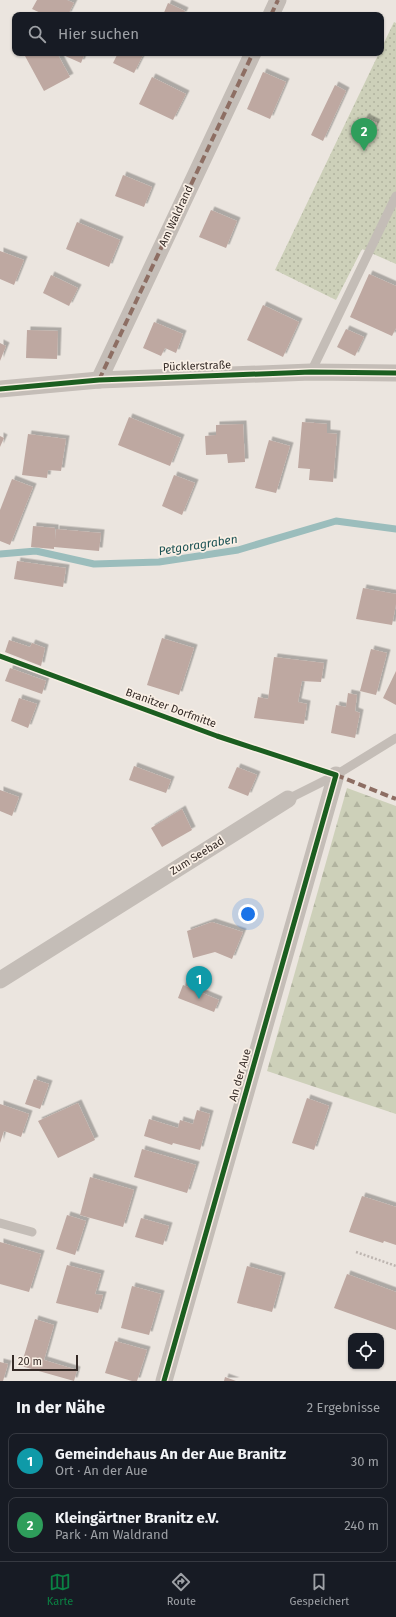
<!DOCTYPE html>
<html lang="de">
<head>
<meta charset="utf-8">
<style>
  :root { --surface:#171b24; --page:#20242c; --text:#f1f3f6; --muted:#9ea1a6; --line:#363941; --accent:#0b8043 }
  body { margin:0; font-family:"Fira Sans",sans-serif; background:var(--page); color:var(--text) }
  .controls { position:absolute; right:12px; bottom:12px; display:grid; overflow:hidden; border-radius:8px; box-shadow:0 1px 3px #0004 }
  .controls button { width:36px; height:36px; display:grid; place-items:center; padding:0; border:0; border-bottom:1px solid var(--line); background:var(--surface); color:var(--text); font:20px sans-serif }
  .scale { position:absolute; left:12px; bottom:10px; width:66px; box-sizing:border-box; padding-left:4px; border:2px solid #342a26; border-top:0; font-size:11px; line-height:14px; white-space:nowrap; color:#342a26; -webkit-text-stroke:3px #f9efe5; paint-order:stroke }
  .you { position:absolute; left:248px; top:914px; width:14px; height:14px; margin:-10px; border:3px solid #fff; border-radius:50%; background:#1a73e8; box-shadow:0 0 0 6px #1a73e833 }
  .badge { display:grid; place-items:center; width:26px; height:26px; border-radius:50%; background:var(--accent); color:#fff; font-size:13px; font-weight:700 }
  .pin { position:absolute; translate:-50% -33px; filter:drop-shadow(0 1px 2px #0008) }
  .pin::after { content:''; position:absolute; top:21px; width:14px; height:12px; background:inherit; clip-path:polygon(0 0,100% 0,50% 100%) }
  .list { margin:0; padding:0; list-style:none }
  h2 { display:flex; justify-content:space-between; align-items:center; height:52px; margin:0; padding:0 16px; font-size:17px }
  h2 small { font-size:13px; font-weight:400; color:var(--muted) }
  .list li { display:grid; grid-template-columns:26px 1fr auto; gap:12px; align-items:center; box-sizing:border-box; height:56px; margin:0 8px 8px; padding:0 8px; border:1px solid var(--line); border-radius:8px }
  .list b { display:block; font-size:15px; white-space:nowrap }
  .list p { margin:0; font-size:13px; white-space:nowrap; color:var(--muted) }
  .list em { font-size:13px; font-style:normal; color:var(--muted) }
  .icon { flex:none; width:22px; height:22px; fill:none; stroke:currentColor; stroke-width:2; stroke-linecap:round; stroke-linejoin:round }
  .map { position:relative; flex:none; width:396px; height:1381px; overflow:hidden }
  .search { position:absolute; background:var(--surface); box-shadow:0 1px 3px #0004; left:12px; right:12px; top:12px; height:44px; display:flex; align-items:center; gap:10px; box-sizing:border-box; padding:0 14px; border-radius:8px; color:var(--muted); font-size:15px }
  .sheet { height:180px; background:var(--surface) }
  nav { display:flex; justify-content:space-around; align-items:center; box-sizing:border-box; height:56px; border-top:1px solid var(--line); background:var(--surface); font-size:11px; color:var(--muted) }
  nav a { display:grid; justify-items:center; gap:2px }
  nav .on { color:var(--accent) }
  .map>svg:first-child { display:block }
  .forest { fill:url(#forest-firs) }
  .garden { fill:url(#garden-dots) }
  .lines { fill:none; stroke-linecap:round; stroke-linejoin:round }
  .stream { stroke:#9bbdbc; stroke-width:7 }
  .building { fill:#bea8a1; filter:url(#shadow) }
  .path { stroke:#bdb5b0; stroke-width:2.5; stroke-dasharray:2 2; stroke-linecap:butt }
  .service { stroke:#c4bdb7; stroke-width:9 }
  .minor { stroke:#c4bdb7; stroke-width:17 }
  .quiet { stroke:#8d6e63; stroke-width:4; stroke-dasharray:8 4; stroke-linecap:butt }
  .cycleway-casing { stroke:#f9efe5; stroke-width:8 }
  .cycleway { stroke:#1b5e20; stroke-width:5 }
  .labels { text-anchor:middle; dominant-baseline:central; stroke-width:3.5; stroke-linejoin:round; paint-order:stroke }
  .street-label { font-size:11px; fill:#342a26; stroke:#f9efe5 }
  .water-label { font-size:12px; font-style:italic; fill:#1d5355; stroke:#f9efe5 }
</style>
</head>
<body>
<div class="map">
<svg width="396" height="1381" viewBox="0 0 396 1381">
  <defs>
    <pattern id="forest-firs" width="22" height="20" patternUnits="userSpaceOnUse"><rect width="22" height="20" fill="#cdd0b9"/><path d="M5 1l3.5 6h-7zM16 11l3.5 6h-7z" fill="#b1b39f"/></pattern>
    <pattern id="garden-dots" width="8" height="8" patternUnits="userSpaceOnUse"><rect width="8" height="8" fill="#cdd0b9"/><path d="M2 2h.1M6 6h.1" fill="none" stroke="#b1b39f" stroke-width="1.8" stroke-linecap="round"/></pattern>
    <filter id="shadow"><feDropShadow dx="3.5" dy="-3.5" stdDeviation="0" flood-color="#0004"/></filter>
  </defs>
  <rect width="100%" height="100%" fill="#ebe5df"/>
  <polygon class="forest" points="347,788 396,806 396,1114 267,1071"/>
  <polygon class="garden" points="394,22 396,23 396,264 362,249 336,300 275,270 379,53 381,53 381,49"/>
  <g class="lines">
    <polyline class="stream" points="0,554 36,551 94,564 159,562 238,550 336,521 396,529"/>
  </g>
  <g class="building">
    <polygon points="37,0 67,0 74,3 68,15 45,15 32,9"/>
    <polygon points="168,3 185,11 183,15 163,15"/>
    <polygon points="30,53 57,53 70,77 44,91 25,56"/>
    <polygon points="63,53 85,53 81,63 63,55"/>
    <polygon points="118,53 144,53 134,73 113,63"/>
    <polygon points="263,72 286,82 270,119 247,109"/>
    <polygon points="152,77 186,94 173,120 139,104"/>
    <polygon points="335,85 346,91 323,141 311,135"/>
    <polygon points="365,117 377,123 369,138 357,132"/>
    <polygon points="123,175 152,187 144,207 115,196"/>
    <polygon points="211,210 237,221 226,248 199,237"/>
    <polygon points="77,222 120,240 109,267 66,249"/>
    <polygon points="0,251 24,260 14,285 0,279"/>
    <polygon points="369,274 396,286 396,328 392,336 350,317"/>
    <polygon points="51,275 78,288 69,306 43,293"/>
    <polygon points="263,305 299,322 283,357 247,340"/>
    <polygon points="154,322 183,334 176,353 165,348 161,356 143,348"/>
    <polygon points="346,329 364,337 355,356 337,347"/>
    <polygon points="27,330 58,331 57,359 26,358"/>
    <polygon points="0,343 6,346 0,361"/>
    <polygon points="129,417 181,438 170,466 118,445"/>
    <polygon points="302,422 327,424 327,433 337,434 333,482 309,480 310,469 298,468"/>
    <polygon points="243,424 245,462 228,463 227,454 206,455 205,436 216,435 216,425"/>
    <polygon points="28,434 66,439 61,471 48,470 47,478 22,475"/>
    <polygon points="0,436 4,438 0,447"/>
    <polygon points="269,440 290,446 276,493 255,488"/>
    <polygon points="174,475 195,483 182,515 162,506"/>
    <polygon points="12,479 33,487 10,545 0,541 0,510"/>
    <polygon points="33,526 55,528 55,540 56,529 101,533 99,551 54,547 54,549 31,547"/>
    <polygon points="17,561 66,568 63,587 14,579"/>
    <polygon points="363,588 396,594 396,604 392,625 356,619"/>
    <polygon points="162,638 194,648 179,695 147,685"/>
    <polygon points="9,640 30,647 32,643 45,648 41,666 5,652"/>
    <polygon points="371,649 387,653 376,695 360,691"/>
    <polygon points="274,657 324,663 321,682 302,681 298,702 307,704 304,724 254,718 258,697 268,699"/>
    <polygon points="10,668 46,681 42,694 5,681"/>
    <polygon points="396,671 396,705 383,698"/>
    <polygon points="348,693 357,695 355,711 360,713 355,738 331,733 336,705 346,707"/>
    <polygon points="19,698 37,704 28,728 11,721"/>
    <polygon points="134,766 171,780 166,793 129,780"/>
    <polygon points="237,767 257,775 248,796 228,788"/>
    <polygon points="0,790 19,797 12,816 0,811"/>
    <polygon points="182,809 192,830 162,847 151,828"/>
    <polygon points="212,922 243,932 232,959 215,952 193,958 187,931"/>
    <polygon points="183,985 219,1000 214,1012 178,998"/>
    <polygon points="34,1079 49,1084 40,1109 25,1104"/>
    <polygon points="307,1098 329,1106 314,1150 292,1143"/>
    <polygon points="78,1103 95,1140 58,1158 38,1121"/>
    <polygon points="0,1104 29,1114 21,1137 4,1131 0,1143"/>
    <polygon points="197,1110 210,1114 200,1150 173,1143 172,1145 144,1136 149,1119 178,1128 180,1120 193,1124"/>
    <polygon points="142,1149 196,1165 187,1193 134,1177"/>
    <polygon points="90,1177 134,1190 123,1227 80,1215"/>
    <polygon points="362,1196 396,1207 396,1245 384,1241 383,1243 349,1232"/>
    <polygon points="67,1215 86,1221 75,1255 56,1249"/>
    <polygon points="141,1218 169,1226 163,1245 135,1237"/>
    <polygon points="0,1242 41,1254 29,1292 0,1284"/>
    <polygon points="67,1265 101,1274 95,1294 103,1295 98,1313 56,1303"/>
    <polygon points="247,1266 282,1276 272,1312 237,1303"/>
    <polygon points="347,1274 396,1292 396,1330 334,1308"/>
    <polygon points="132,1286 161,1294 149,1335 121,1328"/>
    <polygon points="35,1319 54,1325 44,1360 77,1370 74,1381 21,1366"/>
    <polygon points="115,1341 147,1350 137,1381 132,1381 105,1373"/>
    <polygon points="0,1362 8,1364 3,1381 0,1381"/>
    <polygon points="225,1377 236,1381 224,1381"/>
  </g>
  <g class="lines">
    <polyline class="path" points="356,1252 396,1266"/>
    <g class="service">
      <polyline points="311,372 396,196"/>
      <polyline points="288,799 336,775 396,738"/>
      <polyline points="0,1223 32,1232"/>
    </g>
    <g class="minor">
      <polyline points="271,15 278,0"/>
      <polyline points="99,380 253,53"/>
      <polyline points="0,389 99,380 311,372 396,373"/>
      <polyline points="0,980 288,799"/>
      <polyline points="164,1381 336,775"/>
    </g>
    <g class="quiet">
      <polyline points="271,15 278,0"/>
      <polyline points="99,380 253,53"/>
      <polyline points="336,775 396,799"/>
    </g>
    <g class="cycleway-casing">
      <g id="cycleway">
        <polyline points="0,389 99,380 311,372 396,373"/>
        <polyline points="0,656 217,736 336,775 164,1381"/>
      </g>
    </g>
    <use href="#cycleway" class="cycleway"/>
  </g>
  <g class="labels">
    <g class="street-label">
      <text transform="translate(176 216) rotate(-65)">Am Waldrand</text>
      <text transform="translate(197 366) rotate(-2)">Pücklerstraße</text>
      <text transform="translate(171 708) rotate(20)">Branitzer Dorfmitte</text>
      <text transform="translate(197 856) rotate(-32)">Zum Seebad</text>
      <text transform="translate(240 1075) rotate(-74)">An der Aue</text>
    </g>
    <g class="water-label">
      <text transform="translate(198 545) rotate(-9)">Petgoragraben</text>
    </g>
  </g>
</svg>
<div class="controls">
<button><svg class="icon" aria-label="locate" viewBox="0 0 24 24"><circle cx="12" cy="12" r="6"/><path d="M12 2v4M12 18v4M2 12h4M18 12h4"/></svg></button>
</div>
<div class="scale">20 m</div>
<div class="you"></div>
<div class="pin badge" style="left:199px;top:999px;background:#0f9aa8">1</div>
<div class="pin badge" style="left:364px;top:151px;background:#2e9e5b">2</div>
<div class="search"><svg class="icon" aria-label="search" viewBox="0 0 24 24"><circle cx="10" cy="10" r="6"/><path d="M15 15l6 6"/></svg>Hier suchen</div>
</div>
<section class="sheet">
<h2>In der Nähe<small>2 Ergebnisse</small></h2>
<ul class="list">
<li><span class="badge" style="background:#0f9aa8">1</span><div><b>Gemeindehaus An der Aue Branitz</b><p>Ort · An der Aue</p></div><em>30 m</em></li>
<li><span class="badge" style="background:#2e9e5b">2</span><div><b>Kleingärtner Branitz e.V.</b><p>Park · Am Waldrand</p></div><em>240 m</em></li>
</ul>
</section>
<nav>
<a class="on"><svg class="icon" aria-label="map" viewBox="0 0 24 24"><path d="M3 6l6-2 6 2 6-2v14l-6 2-6-2-6 2zM9 4v14M15 6v14"/></svg>Karte</a>
<a><svg class="icon" aria-label="directions" viewBox="0 0 24 24"><path d="M12 3l9 9-9 9-9-9zM9 14v-3h6M13 9l2 2-2 2"/></svg>Route</a>
<a><svg class="icon" aria-label="saved" viewBox="0 0 24 24"><path d="M7 4h10v16l-5-4-5 4z"/></svg>Gespeichert</a>
</nav>
</body>
</html>
